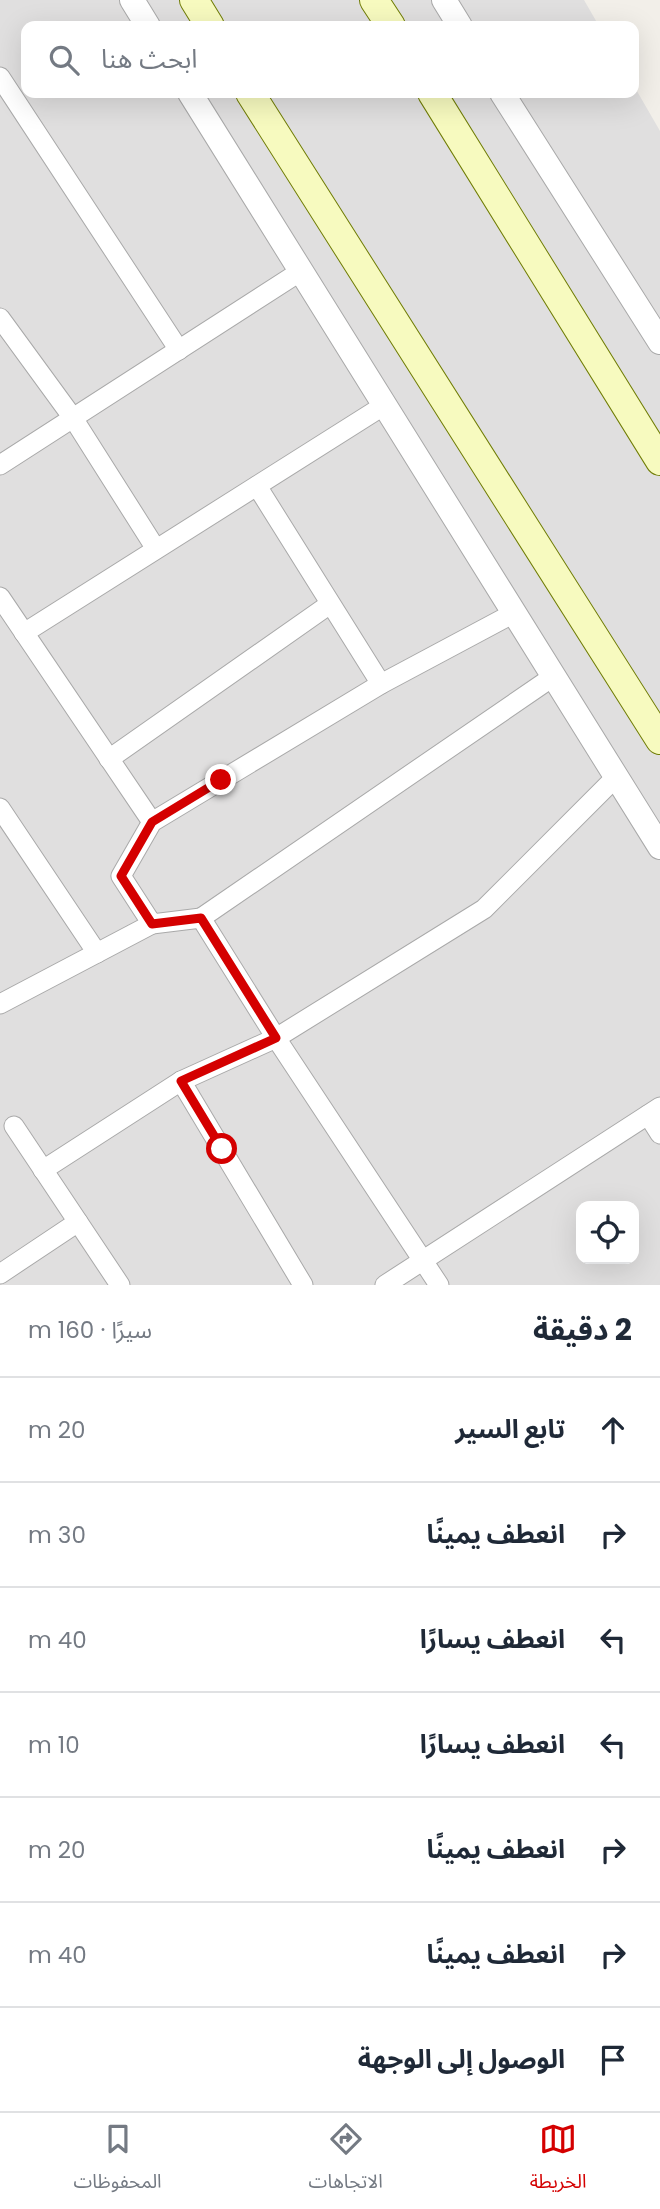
<!DOCTYPE html>
<html lang="ar">
<head>
<meta charset="utf-8">
<style>
  :root { --surface:#fff; --page:#f6f6f7; --text:#1f2937; --muted:#747a83; --line:#e0e1e3; --accent:#d40000 }
  body { margin:0; font-family:Poppins,"Noto Sans Arabic",sans-serif; background:var(--page); color:var(--text); direction:rtl }
  .controls { position:absolute; right:21px; bottom:21px; display:grid; overflow:hidden; border-radius:14px; box-shadow:0 7px 28px #0002 }
  .controls button { width:63px; height:63px; display:grid; place-items:center; padding:0; border:0; border-bottom:2px solid var(--line); background:var(--surface); color:var(--text); font:35px sans-serif }
  .stop { position:absolute; width:21px; height:21px; margin:-16px; border:5px solid #d40000; border-radius:50%; background:#fff }
  .stop.end { background:#d40000; border-color:#fff; box-shadow:0 2px 7px #0008 }
  .list { margin:0; padding:0; list-style:none }
  h2 { display:flex; justify-content:space-between; align-items:center; height:91px; margin:0; padding:0 28px; font-size:30px }
  h2 small { font-size:23px; font-weight:400; color:var(--muted) }
  .list li { display:grid; grid-template-columns:46px 1fr auto; gap:21px; align-items:center; box-sizing:border-box; height:105px; padding:0 28px; border-top:2px solid var(--line) }
  .list b { display:block; font-size:26px; white-space:nowrap }
  .list em { font-size:23px; font-style:normal; color:var(--muted) }
  .icon { flex:none; width:38px; height:38px; fill:none; stroke:currentColor; stroke-width:2; stroke-linecap:round; stroke-linejoin:round }
  .map { position:relative; flex:none; width:660px; height:1285px; overflow:hidden; direction:ltr }
  .search { position:absolute; background:var(--surface); box-shadow:0 7px 28px #0002; left:21px; right:21px; top:21px; height:77px; display:flex; align-items:center; gap:18px; box-sizing:border-box; padding:0 24px; border-radius:14px; color:var(--muted); font-size:26px }
  .sheet { height:826px; background:var(--surface) }
  nav { display:flex; justify-content:space-around; align-items:center; box-sizing:border-box; height:98px; border-top:2px solid var(--line); background:var(--surface); font-size:19px; color:var(--muted) }
  nav a { display:grid; justify-items:center; gap:4px }
  nav .on { color:var(--accent) }
  .map>svg:first-child { display:block }
  .residential { fill:#e0dfdf; fill-rule:evenodd }
  .lines { fill:none; stroke-linecap:round; stroke-linejoin:round }
  .minor-casing { stroke:#a9a9a9; stroke-width:21 }
  .tertiary-casing { stroke:#a9a9a9; stroke-width:26 }
  .secondary-casing { stroke:#707d05; stroke-width:30 }
  .minor { stroke:#fff; stroke-width:19 }
  .tertiary { stroke:#fff; stroke-width:24 }
  .secondary { stroke:#f7fabf; stroke-width:28 }
  .route { stroke:#d40000; stroke-width:9 }
</style>
</head>
<body>
<div class="map">
<svg width="660" height="1285" viewBox="0 0 660 1285">
  <rect width="100%" height="100%" fill="#f2efe9"/>
  <path class="residential" d="M0 0H584L599 26H26V93H634V86L660 131V1285H0ZM581 1206H634V1259H581Z"/>
  <g class="lines">
    <g class="minor-casing">
      <g id="minor">
        <polyline points="0,77 179,350"/>
        <polyline points="0,318 73,418 156,549"/>
        <polyline points="0,465 301,271"/>
        <polyline points="257,486 381,684"/>
        <polyline points="0,597 152,822"/>
        <polyline points="24,633 383,406"/>
        <polyline points="109,759 330,604"/>
        <polyline points="0,808 97,953"/>
        <polyline points="201,918 554,676"/>
        <polyline points="0,1004 152,924"/>
        <polyline points="181,1081 303,1285"/>
        <polyline points="648,1115 660,1134"/>
        <polyline points="14,1126 120,1285"/>
        <polyline points="43,1170 181,1081 276,1038 484,909 615,778"/>
        <polyline points="0,1274 78,1222"/>
        <polyline points="385,1285 660,1107"/>
        <polyline points="439,1285 276,1038 201,918 152,924 121,876 152,822 381,684 514,613"/>
      </g>
    </g>
    <g class="tertiary-casing">
      <g id="tertiary">
        <polyline points="132,0 148,26"/>
        <polyline points="444,0 460,26"/>
        <polyline points="190,93 660,847"/>
        <polyline points="502,93 660,342"/>
      </g>
    </g>
    <g class="secondary-casing">
      <g id="secondary">
        <polyline points="194,0 210,26"/>
        <polyline points="374,0 391,26"/>
        <polyline points="250,93 660,740"/>
        <polyline points="432,93 660,461"/>
      </g>
    </g>
    <use href="#minor" class="minor"/>
    <use href="#tertiary" class="tertiary"/>
    <use href="#secondary" class="secondary"/>
  </g>
  <g class="lines">
    <polyline class="route" points="221,780 152,822 121,876 152,924 201,918 276,1038 181,1081 222,1149"/>
  </g>
</svg>
<div class="controls">
<button><svg class="icon" aria-label="locate" viewBox="0 0 24 24"><circle cx="12" cy="12" r="6"/><path d="M12 2v4M12 18v4M2 12h4M18 12h4"/></svg></button>
</div>
<div class="stop" style="left:222px;top:1149px"></div>
<div class="stop end" style="left:221px;top:780px"></div>
<div class="search"><svg class="icon" aria-label="search" viewBox="0 0 24 24"><circle cx="10" cy="10" r="6"/><path d="M15 15l6 6"/></svg>ابحث هنا</div>
</div>
<section class="sheet">
<h2>2 دقيقة<small>سيرًا · 160 m</small></h2>
<ul class="list">
<li><svg class="icon" aria-label="ahead" viewBox="0 0 24 24"><path d="M12 20V5M6 11l6-6 6 6"/></svg><div><b>تابع السير</b></div><em>20 m</em></li>
<li><svg class="icon" aria-label="right" viewBox="0 0 24 24"><path d="M7 20v-9h11M14 6l5 5-5 5"/></svg><div><b>انعطف يمينًا</b></div><em>30 m</em></li>
<li><svg class="icon" aria-label="left" viewBox="0 0 24 24"><path d="M17 20v-9H6M10 6l-5 5 5 5"/></svg><div><b>انعطف يسارًا</b></div><em>40 m</em></li>
<li><svg class="icon" aria-label="left" viewBox="0 0 24 24"><path d="M17 20v-9H6M10 6l-5 5 5 5"/></svg><div><b>انعطف يسارًا</b></div><em>10 m</em></li>
<li><svg class="icon" aria-label="right" viewBox="0 0 24 24"><path d="M7 20v-9h11M14 6l5 5-5 5"/></svg><div><b>انعطف يمينًا</b></div><em>20 m</em></li>
<li><svg class="icon" aria-label="right" viewBox="0 0 24 24"><path d="M7 20v-9h11M14 6l5 5-5 5"/></svg><div><b>انعطف يمينًا</b></div><em>40 m</em></li>
<li><svg class="icon" aria-label="arrive" viewBox="0 0 24 24"><path d="M6 21V4h12l-3 4 3 4H6"/></svg><div><b>الوصول إلى الوجهة</b></div></li>
</ul>
</section>
<nav>
<a class="on"><svg class="icon" aria-label="map" viewBox="0 0 24 24"><path d="M3 6l6-2 6 2 6-2v14l-6 2-6-2-6 2zM9 4v14M15 6v14"/></svg>الخريطة</a>
<a><svg class="icon" aria-label="directions" viewBox="0 0 24 24"><path d="M12 3l9 9-9 9-9-9zM9 14v-3h6M13 9l2 2-2 2"/></svg>الاتجاهات</a>
<a><svg class="icon" aria-label="saved" viewBox="0 0 24 24"><path d="M7 4h10v16l-5-4-5 4z"/></svg>المحفوظات</a>
</nav>
</body>
</html>
